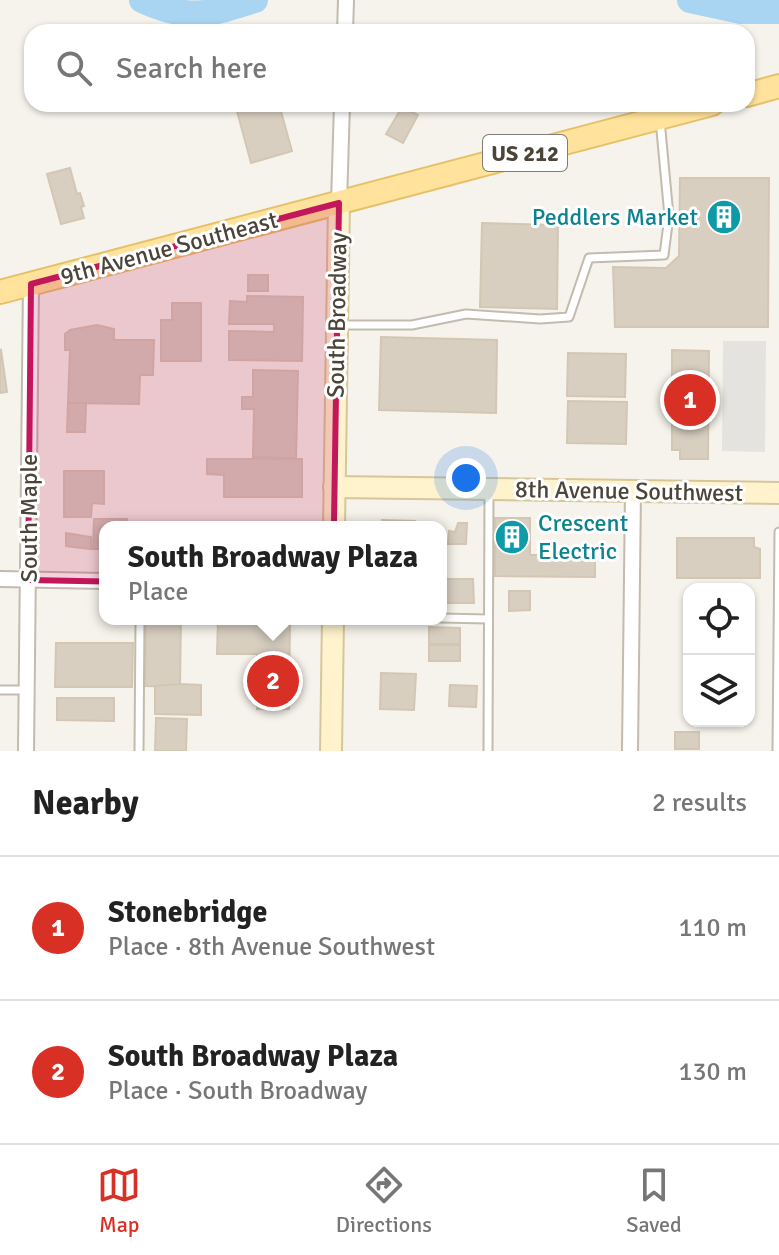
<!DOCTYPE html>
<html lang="en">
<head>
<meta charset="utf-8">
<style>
  :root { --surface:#fff; --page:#f2f2f2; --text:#222; --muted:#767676; --line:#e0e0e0; --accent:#d93025 }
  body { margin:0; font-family:Signika,sans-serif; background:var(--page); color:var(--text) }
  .controls { position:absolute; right:24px; bottom:24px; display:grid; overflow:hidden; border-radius:16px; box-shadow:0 2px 6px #0004 }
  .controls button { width:72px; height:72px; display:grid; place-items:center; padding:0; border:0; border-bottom:2px solid var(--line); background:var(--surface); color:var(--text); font:40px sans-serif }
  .you { position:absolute; left:466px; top:478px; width:28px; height:28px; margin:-20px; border:6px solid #fff; border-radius:50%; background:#1a73e8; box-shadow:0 0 0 12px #1a73e833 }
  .badge { display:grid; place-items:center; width:52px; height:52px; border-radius:50%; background:var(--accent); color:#fff; font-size:26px; font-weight:700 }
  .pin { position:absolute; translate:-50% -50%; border:4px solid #fff; box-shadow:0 2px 8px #0006 }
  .popup { position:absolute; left:99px; top:521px; width:348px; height:104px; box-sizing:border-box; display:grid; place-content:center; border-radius:16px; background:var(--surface); filter:drop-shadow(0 2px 6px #0005); font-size:26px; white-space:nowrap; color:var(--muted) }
  .popup b { font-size:30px; color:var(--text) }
  .popup::after { content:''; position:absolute; left:50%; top:100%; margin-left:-16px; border:16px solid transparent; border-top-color:var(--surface) }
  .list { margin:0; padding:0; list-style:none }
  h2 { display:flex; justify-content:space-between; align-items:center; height:104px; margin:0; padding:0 32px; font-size:34px }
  h2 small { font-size:26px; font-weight:400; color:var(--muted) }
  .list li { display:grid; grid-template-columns:52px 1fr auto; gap:24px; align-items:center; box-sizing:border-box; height:144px; padding:0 32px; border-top:2px solid var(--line) }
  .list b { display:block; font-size:30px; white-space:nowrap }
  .list p { margin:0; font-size:26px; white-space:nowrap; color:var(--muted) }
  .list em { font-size:26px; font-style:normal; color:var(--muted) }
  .icon { flex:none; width:44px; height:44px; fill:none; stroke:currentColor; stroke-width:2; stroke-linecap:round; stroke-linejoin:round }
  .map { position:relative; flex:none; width:779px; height:751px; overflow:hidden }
  .search { position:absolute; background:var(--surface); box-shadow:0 2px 6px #0004; left:24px; right:24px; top:24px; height:88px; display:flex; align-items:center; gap:20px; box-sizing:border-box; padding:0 28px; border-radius:24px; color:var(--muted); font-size:30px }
  .sheet { height:392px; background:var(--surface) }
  nav { display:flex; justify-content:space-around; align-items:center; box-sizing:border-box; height:112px; border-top:2px solid var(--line); background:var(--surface); font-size:22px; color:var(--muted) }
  nav a { display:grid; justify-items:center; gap:4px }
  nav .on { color:var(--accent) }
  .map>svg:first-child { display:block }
  .parking { fill:#e5e3e0 }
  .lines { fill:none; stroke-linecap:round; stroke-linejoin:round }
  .river { stroke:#a9d4f2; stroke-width:26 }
  .building { fill:#d8cfc1; stroke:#d3c7b4; stroke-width:2 }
  .lane-casing { stroke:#c2bbae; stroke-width:11 }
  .street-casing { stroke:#c2bbae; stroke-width:18 }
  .secondary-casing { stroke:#d6c79b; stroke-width:24 }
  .primary-casing { stroke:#e6c16a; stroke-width:26 }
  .lane { stroke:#fff; stroke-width:7 }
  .street { stroke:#fff; stroke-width:14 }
  .secondary { stroke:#fff3cd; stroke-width:20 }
  .primary { stroke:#ffe39c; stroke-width:22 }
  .marked { fill:#c2185b; fill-opacity:0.2; stroke:#c2185b; stroke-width:6; stroke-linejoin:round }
  .labels { text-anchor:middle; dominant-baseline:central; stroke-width:6; stroke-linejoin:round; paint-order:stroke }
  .shield { fill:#fff; stroke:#817c74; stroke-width:2 }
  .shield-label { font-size:22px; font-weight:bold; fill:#4b4439 }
  .culture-label { font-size:24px; fill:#0d838f; stroke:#fff; text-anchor:end }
  .street-label { font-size:24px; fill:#4b4439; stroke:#fff }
</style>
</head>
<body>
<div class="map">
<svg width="779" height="751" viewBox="0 0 779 751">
  <rect width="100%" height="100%" fill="#f6f3ec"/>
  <polygon class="parking" points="723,341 766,341 765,452 722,451"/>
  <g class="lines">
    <g class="river">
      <path d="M142 0C187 21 209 15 255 0"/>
      <polyline points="690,0 741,11 779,11"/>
    </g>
  </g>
  <g class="building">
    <polygon points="235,104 279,104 292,151 251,163"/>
    <polygon points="402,107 418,115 403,143 386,134"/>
    <polygon points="70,168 77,194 80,193 84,206 81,207 84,218 61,224 47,174"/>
    <polygon points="680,178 769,178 768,327 615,327 613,267 666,268 679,256"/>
    <polygon points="482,223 558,225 557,309 480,307"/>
    <rect x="248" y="275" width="20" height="16"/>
    <polygon points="247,296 303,297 302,361 229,360 229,331 274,332 274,324 229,324 230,301 247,302"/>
    <polygon points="172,303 201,303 201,361 161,361 161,320 172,320"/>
    <polygon points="97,325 114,329 114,340 154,340 153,375 140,375 139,404 68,403 70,350 65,350 65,334 70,330"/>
    <polygon points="381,337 497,340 496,413 379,410"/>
    <polygon points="1,350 7,392 0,393 0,351"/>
    <polygon points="672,350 709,351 708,459 680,459 680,450 672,450"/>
    <polygon points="568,353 626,354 625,397 567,396"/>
    <polygon points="253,370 298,371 296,458 253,457 254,409 242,409 242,397 253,397"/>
    <polygon points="568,401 627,402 626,444 567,443"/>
    <polygon points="68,403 86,403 85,432 67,432"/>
    <polygon points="207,459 302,459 302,497 224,497 224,475 207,474"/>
    <polygon points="64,471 104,471 104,504 92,503 91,517 64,517"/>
    <polygon points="495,518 530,518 530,555 595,555 595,577 495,576"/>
    <polygon points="94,519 127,519 127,527 105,527 105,549 93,549"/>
    <polygon points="382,520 415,521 415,527 382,527"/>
    <polygon points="458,523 467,523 466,544 448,544 449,531 455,532"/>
    <polygon points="66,533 91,537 91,549 66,546"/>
    <polygon points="677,538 754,538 754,547 760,549 760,578 677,578"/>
    <polygon points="441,579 473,579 474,603 441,603"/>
    <polygon points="509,591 530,591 530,610 509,611"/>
    <polygon points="146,619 181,619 180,687 145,686"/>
    <polygon points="218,619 290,619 289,709 257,709 257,654 217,654"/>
    <polygon points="429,627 460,628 460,644 429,644"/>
    <polygon points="56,643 133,643 132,687 55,687"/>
    <rect x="429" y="645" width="31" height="16"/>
    <polygon points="381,673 416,674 414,710 380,709"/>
    <polygon points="180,684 201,685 201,715 155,714 155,686"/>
    <polygon points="450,685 477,686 476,707 449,706"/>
    <polygon points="57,698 114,698 114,721 57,720"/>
    <polygon points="156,718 187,719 186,751 155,751"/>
    <rect x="675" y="732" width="24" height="17"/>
  </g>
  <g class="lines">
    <g class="lane-casing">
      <g id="lane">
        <polyline points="340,325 412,325 466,314 540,319 569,317 589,258 664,255 669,216 660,120"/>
        <polyline points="441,618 488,619"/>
        <polyline points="0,690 27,690"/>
        <polyline points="139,751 140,619"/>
        <polyline points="488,751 489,493"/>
        <polyline points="777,751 779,532"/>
      </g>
    </g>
    <g class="street-casing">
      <g id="street">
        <polyline points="345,32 346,0"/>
        <polyline points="339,203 342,104"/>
        <polyline points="0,579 105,581"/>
        <polyline points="26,751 31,284"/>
        <polyline points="630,751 633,490"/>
      </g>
    </g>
    <g class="secondary-casing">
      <g id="secondary">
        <polyline points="334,487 779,493"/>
        <polyline points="334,527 339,203"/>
        <polyline points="331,751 333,619"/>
      </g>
    </g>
    <g class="primary-casing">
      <g id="primary">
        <polyline points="747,95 779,86"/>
        <polyline points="0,292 712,104"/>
      </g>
    </g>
    <use href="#lane" class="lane"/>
    <use href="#street" class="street"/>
    <use href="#secondary" class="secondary"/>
    <use href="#primary" class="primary"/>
  </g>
  <path class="marked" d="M339 203 333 586 28 580 31 284Z"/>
  <defs>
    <g id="building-disc" transform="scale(1.8)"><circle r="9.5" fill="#0f9aa8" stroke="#fff"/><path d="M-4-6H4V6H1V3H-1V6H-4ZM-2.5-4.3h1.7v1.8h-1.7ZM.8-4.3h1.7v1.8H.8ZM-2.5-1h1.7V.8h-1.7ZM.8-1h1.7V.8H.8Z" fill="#fff"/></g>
  </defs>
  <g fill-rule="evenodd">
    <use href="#building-disc" x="724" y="217"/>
    <use href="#building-disc" x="512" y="537"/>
  </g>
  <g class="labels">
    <rect class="shield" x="483" y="135" width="84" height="36" rx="6"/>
    <g class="shield-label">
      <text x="525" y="153">US 212</text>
    </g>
    <g class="culture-label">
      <text x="698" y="217">Peddlers Market</text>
      <text x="538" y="523" text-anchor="start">Crescent<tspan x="538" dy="28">Electric</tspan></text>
    </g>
    <g class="street-label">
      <text transform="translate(169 248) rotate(-15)">9th Avenue Southeast</text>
      <text transform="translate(337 315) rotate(-89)">South Broadway</text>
      <text transform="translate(629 491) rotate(1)">8th Avenue Southwest</text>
      <text transform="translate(29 518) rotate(-90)">South Maple</text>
    </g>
  </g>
</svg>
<div class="controls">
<button><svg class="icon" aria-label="locate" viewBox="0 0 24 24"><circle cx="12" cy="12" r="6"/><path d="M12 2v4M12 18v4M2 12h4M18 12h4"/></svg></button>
<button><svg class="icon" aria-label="layers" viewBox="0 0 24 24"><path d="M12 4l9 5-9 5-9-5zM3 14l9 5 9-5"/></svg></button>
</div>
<div class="you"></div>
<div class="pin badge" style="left:690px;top:400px">1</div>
<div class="pin badge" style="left:273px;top:681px">2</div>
<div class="popup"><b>South Broadway Plaza</b>Place</div>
<div class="search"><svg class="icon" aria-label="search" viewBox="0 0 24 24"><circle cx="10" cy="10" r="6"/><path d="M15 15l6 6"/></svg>Search here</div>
</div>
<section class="sheet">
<h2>Nearby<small>2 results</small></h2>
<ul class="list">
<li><span class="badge">1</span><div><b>Stonebridge</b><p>Place · 8th Avenue Southwest</p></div><em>110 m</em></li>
<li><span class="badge">2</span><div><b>South Broadway Plaza</b><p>Place · South Broadway</p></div><em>130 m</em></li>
</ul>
</section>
<nav>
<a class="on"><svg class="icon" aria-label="map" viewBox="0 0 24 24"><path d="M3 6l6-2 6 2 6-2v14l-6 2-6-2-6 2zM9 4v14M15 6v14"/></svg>Map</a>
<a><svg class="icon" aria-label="directions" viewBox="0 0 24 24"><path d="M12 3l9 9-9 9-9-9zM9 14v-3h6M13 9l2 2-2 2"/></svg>Directions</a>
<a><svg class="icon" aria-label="saved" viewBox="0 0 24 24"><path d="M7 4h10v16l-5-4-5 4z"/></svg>Saved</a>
</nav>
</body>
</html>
